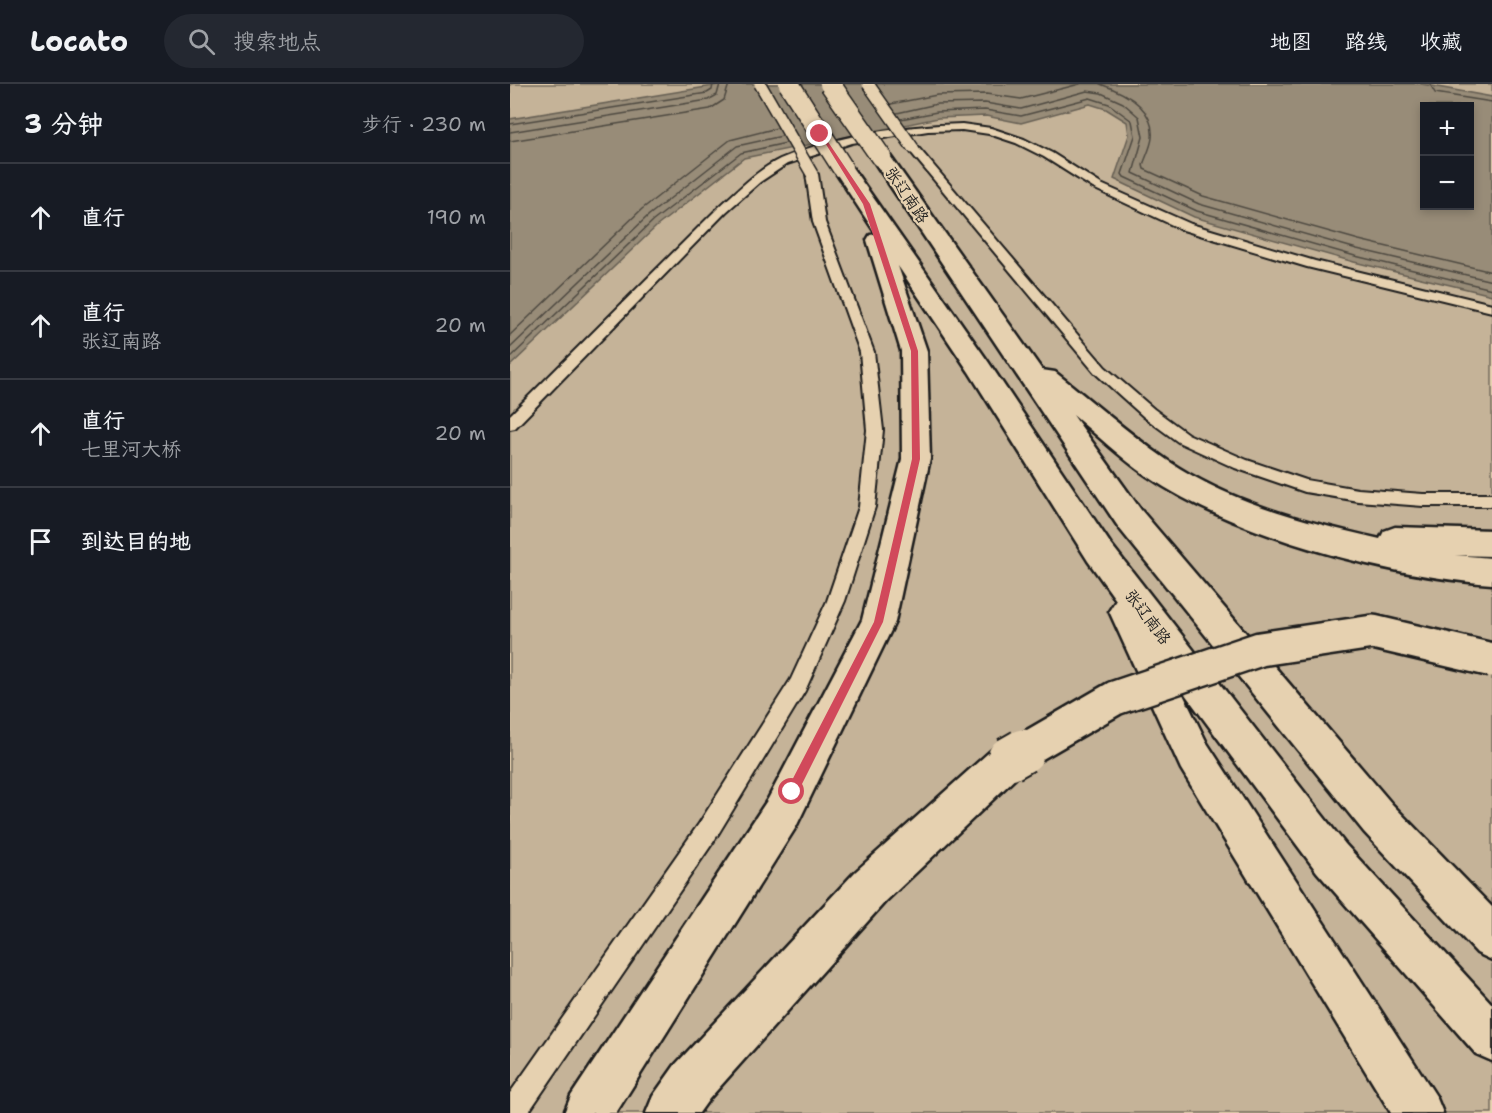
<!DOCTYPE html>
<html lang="zh">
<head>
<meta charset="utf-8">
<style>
  :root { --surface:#171b24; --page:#242831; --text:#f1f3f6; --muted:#9ea1a6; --line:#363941 }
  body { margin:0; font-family:"Shantell Sans","LXGW WenKai TC",sans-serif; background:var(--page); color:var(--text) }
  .controls { position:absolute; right:18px; top:18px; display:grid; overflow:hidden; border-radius:0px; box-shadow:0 3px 9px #0003 }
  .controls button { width:54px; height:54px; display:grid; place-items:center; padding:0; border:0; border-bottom:2px solid var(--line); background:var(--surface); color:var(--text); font:30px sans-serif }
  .stop { position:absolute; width:18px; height:18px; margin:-14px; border:4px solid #d1495b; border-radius:50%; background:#fff }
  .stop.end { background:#d1495b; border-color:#fff; box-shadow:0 2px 6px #0008 }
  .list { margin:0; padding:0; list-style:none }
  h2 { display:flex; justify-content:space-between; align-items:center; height:78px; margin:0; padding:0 24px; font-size:26px }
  h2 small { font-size:20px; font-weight:400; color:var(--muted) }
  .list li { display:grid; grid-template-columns:39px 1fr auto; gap:18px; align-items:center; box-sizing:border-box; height:108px; padding:0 24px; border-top:2px solid var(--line) }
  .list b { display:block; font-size:22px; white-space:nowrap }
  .list p { margin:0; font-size:20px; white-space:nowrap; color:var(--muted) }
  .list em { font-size:20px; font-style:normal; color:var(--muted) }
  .icon { flex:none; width:33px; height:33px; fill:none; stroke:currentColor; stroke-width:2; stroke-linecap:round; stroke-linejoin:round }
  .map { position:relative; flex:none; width:982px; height:1029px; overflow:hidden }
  header { display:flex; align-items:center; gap:36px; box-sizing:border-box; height:84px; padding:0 30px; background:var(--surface); border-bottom:2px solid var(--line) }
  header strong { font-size:28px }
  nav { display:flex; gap:33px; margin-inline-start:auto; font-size:21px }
  .search { width:420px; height:54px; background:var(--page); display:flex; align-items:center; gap:15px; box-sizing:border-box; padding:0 21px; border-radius:33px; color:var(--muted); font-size:22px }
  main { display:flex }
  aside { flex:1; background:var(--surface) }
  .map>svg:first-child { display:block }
  .green { fill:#c5b398; stroke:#70685a; stroke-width:1.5; fill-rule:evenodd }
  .water { fill:#988c78; stroke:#665f53; stroke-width:1.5; fill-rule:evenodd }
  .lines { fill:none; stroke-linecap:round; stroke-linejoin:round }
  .shore { stroke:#4e4941; stroke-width:1.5 }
  .service-casing { stroke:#1c1c1c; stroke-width:4 }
  .primary-casing { stroke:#1c1c1c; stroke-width:5 }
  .service { fill:#e6d1b0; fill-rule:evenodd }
  .primary { fill:#e6d1b0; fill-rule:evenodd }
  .service-bridge-casing { stroke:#1c1c1c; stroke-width:14; stroke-linecap:butt }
  .primary-bridge-far2-casing { stroke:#1c1c1c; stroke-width:23; stroke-linecap:butt }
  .primary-bridge-far1-casing { stroke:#1c1c1c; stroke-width:38; stroke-linecap:butt }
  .primary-bridge-casing { stroke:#1c1c1c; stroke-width:47; stroke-linecap:butt }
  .service-bridge { stroke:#e6d1b0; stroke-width:11 }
  .primary-bridge-far2 { stroke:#e6d1b0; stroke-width:20 }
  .primary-bridge-far1 { stroke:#e6d1b0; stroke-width:33 }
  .primary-bridge { stroke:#e6d1b0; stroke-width:43 }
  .route { fill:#d1495b }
  .labels { text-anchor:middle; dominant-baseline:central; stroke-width:4.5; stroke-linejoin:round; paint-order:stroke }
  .street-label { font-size:16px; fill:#1c1c1c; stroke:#e6d1b0 }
</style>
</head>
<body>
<header>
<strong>Locato</strong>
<div class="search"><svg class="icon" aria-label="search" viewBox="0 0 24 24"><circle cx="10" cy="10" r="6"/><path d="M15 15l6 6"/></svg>搜索地点</div>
<nav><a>地图</a><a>路线</a><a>收藏</a></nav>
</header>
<main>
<aside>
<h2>3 分钟<small>步行 · 230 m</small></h2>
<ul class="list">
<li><svg class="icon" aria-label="ahead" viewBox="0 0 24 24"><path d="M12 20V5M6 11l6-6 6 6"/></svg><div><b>直行</b></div><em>190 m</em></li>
<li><svg class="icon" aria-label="ahead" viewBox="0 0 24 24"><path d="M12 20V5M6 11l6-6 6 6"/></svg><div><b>直行</b><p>张辽南路</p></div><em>20 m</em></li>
<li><svg class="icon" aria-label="ahead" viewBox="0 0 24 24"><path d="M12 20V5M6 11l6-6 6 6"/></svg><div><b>直行</b><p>七里河大桥</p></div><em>20 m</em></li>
<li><svg class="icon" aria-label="arrive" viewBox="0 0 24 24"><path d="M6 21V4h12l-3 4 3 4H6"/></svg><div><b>到达目的地</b></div></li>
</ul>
</aside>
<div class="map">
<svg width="982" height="1029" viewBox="0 0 982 1029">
  <rect width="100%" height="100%" fill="#e6d1b0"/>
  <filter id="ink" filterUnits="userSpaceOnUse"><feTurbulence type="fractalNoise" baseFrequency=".0167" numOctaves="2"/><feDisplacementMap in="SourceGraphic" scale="12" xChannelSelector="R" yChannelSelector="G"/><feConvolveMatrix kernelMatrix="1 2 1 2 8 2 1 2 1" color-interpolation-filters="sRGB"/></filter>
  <g filter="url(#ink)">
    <path class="green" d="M0 0H982V1029H0ZM914 22H960V122H914Z"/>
    <path class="water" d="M215 0H911L982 13V211L844 178 684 133 604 95 619 51 617 38 596 25 580 20 511 39 476 32 428 34 234 74 147 142 0 282V35ZM914 22H960V122H914Z"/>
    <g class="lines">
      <g class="shore">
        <path d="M590 0C614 8 645 23 642 54 641 63 636 72 633 81L634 85 693 112 849 156 982 188"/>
        <polyline points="920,0 925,9 982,18"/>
        <polyline points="381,20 427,11 476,10 511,15 570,0"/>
        <polyline points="387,29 427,20 475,19 511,25 577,7 591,9 613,19 629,33 633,53 623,89 689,120 847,165 982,197"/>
        <polyline points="391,35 427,28 475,26 511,32 580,14 599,20 622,37 625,52 612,90 614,93 687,127 845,172 982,205"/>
        <polyline points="0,40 197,9 202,6 203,0"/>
        <polyline points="0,48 198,16 207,11 210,0"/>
        <polyline points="0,57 200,25 214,16 219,0"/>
        <polyline points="0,251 132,125 220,56 267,44"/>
        <polyline points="0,264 139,131 227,62 272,52"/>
        <polyline points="0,274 143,137 231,69 276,59"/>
      </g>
      <g class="service-casing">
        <g id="service">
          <path d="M452 40 481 44 514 55 542 69 591 100 681 140 805 177 982 220V228L797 183 673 146 583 104 534 73 506 59 479 50 452 46 418 47 342 59 277 80 250 98 216 128 5 344 0 345V331L208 124C227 107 247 86 270 75 326 51 391 42 452 40Z"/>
          <polygon points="403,61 407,62 595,283 644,325 678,350 737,376 796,396 848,405 913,410 982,410 982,422 913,422 848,417 795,408 725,384 668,358 634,333 585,289 399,66 399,62"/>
          <polygon points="302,87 308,90 315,138 364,268 373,346 365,423 335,517 295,607 204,757 18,1029 0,1029 0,1009 188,741 281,595 317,517 349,423 357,346 350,268 303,138 296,90"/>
        </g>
      </g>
      <g class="primary-casing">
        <g id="primary">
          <path d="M371 67 378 69 532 286 545 288C582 317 618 349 657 376 720 419 796 438 870 455L874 447 885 443 982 446V472L945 471 982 474V500C876 492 725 452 637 392 611 374 587 351 563 331L631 426 882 720 982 823V876L967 869 854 748 609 444 361 73 364 69Z"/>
          <polygon points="332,77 339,79 477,276 600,459 835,760 982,920 982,977 966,970 807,788 669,602 697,659 926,1012 933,1029 881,1029 671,685 599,527 606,516 578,477 459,288 388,182 417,267 420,375 385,538 286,743 106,1029 54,1029 61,1012 258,715 352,536 392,375 391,267 357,156 360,151 366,150 322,83 325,79"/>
          <polygon points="499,656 512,662 518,675 512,688 375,818 199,1015 189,1029 136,1029 143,1012 165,981 345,788 486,662"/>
        </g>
      </g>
      <use href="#service" class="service"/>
      <use href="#primary" class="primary"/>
      <g class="service-bridge-casing">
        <g id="service-bridge">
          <polyline points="250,0 302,90"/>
          <polyline points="358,0 403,64"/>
        </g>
      </g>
      <g class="primary-bridge-far2-casing">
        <g id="primary-bridge-far2">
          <polyline points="279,0 332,83"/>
          <polyline points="320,0 371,73"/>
        </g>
      </g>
      <g class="primary-bridge-far1-casing">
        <polyline id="primary-bridge-far1" points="510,669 605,614 750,565 863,548 982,576"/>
      </g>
      <g class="primary-bridge-casing">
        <polyline id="primary-bridge" points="499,675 513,667"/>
      </g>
      <use href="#service-bridge" class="service-bridge"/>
      <use href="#primary-bridge-far2" class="primary-bridge-far2"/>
      <use href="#primary-bridge-far1" class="primary-bridge-far1"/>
      <use href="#primary-bridge" class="primary-bridge"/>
    </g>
  </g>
  <polygon class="route" points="309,49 312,49 360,120 408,267 410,375 373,538 286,712 282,713 277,708 278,704 364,538 402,375 401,267 353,120"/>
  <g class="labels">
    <g class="street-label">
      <text transform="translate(397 111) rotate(56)">张辽南路</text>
      <text transform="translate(638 533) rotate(53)">张辽南路</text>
    </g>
  </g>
</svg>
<div class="controls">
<button>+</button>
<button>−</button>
</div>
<div class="stop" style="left:282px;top:708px"></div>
<div class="stop end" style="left:310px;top:50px"></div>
</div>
</main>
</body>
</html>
